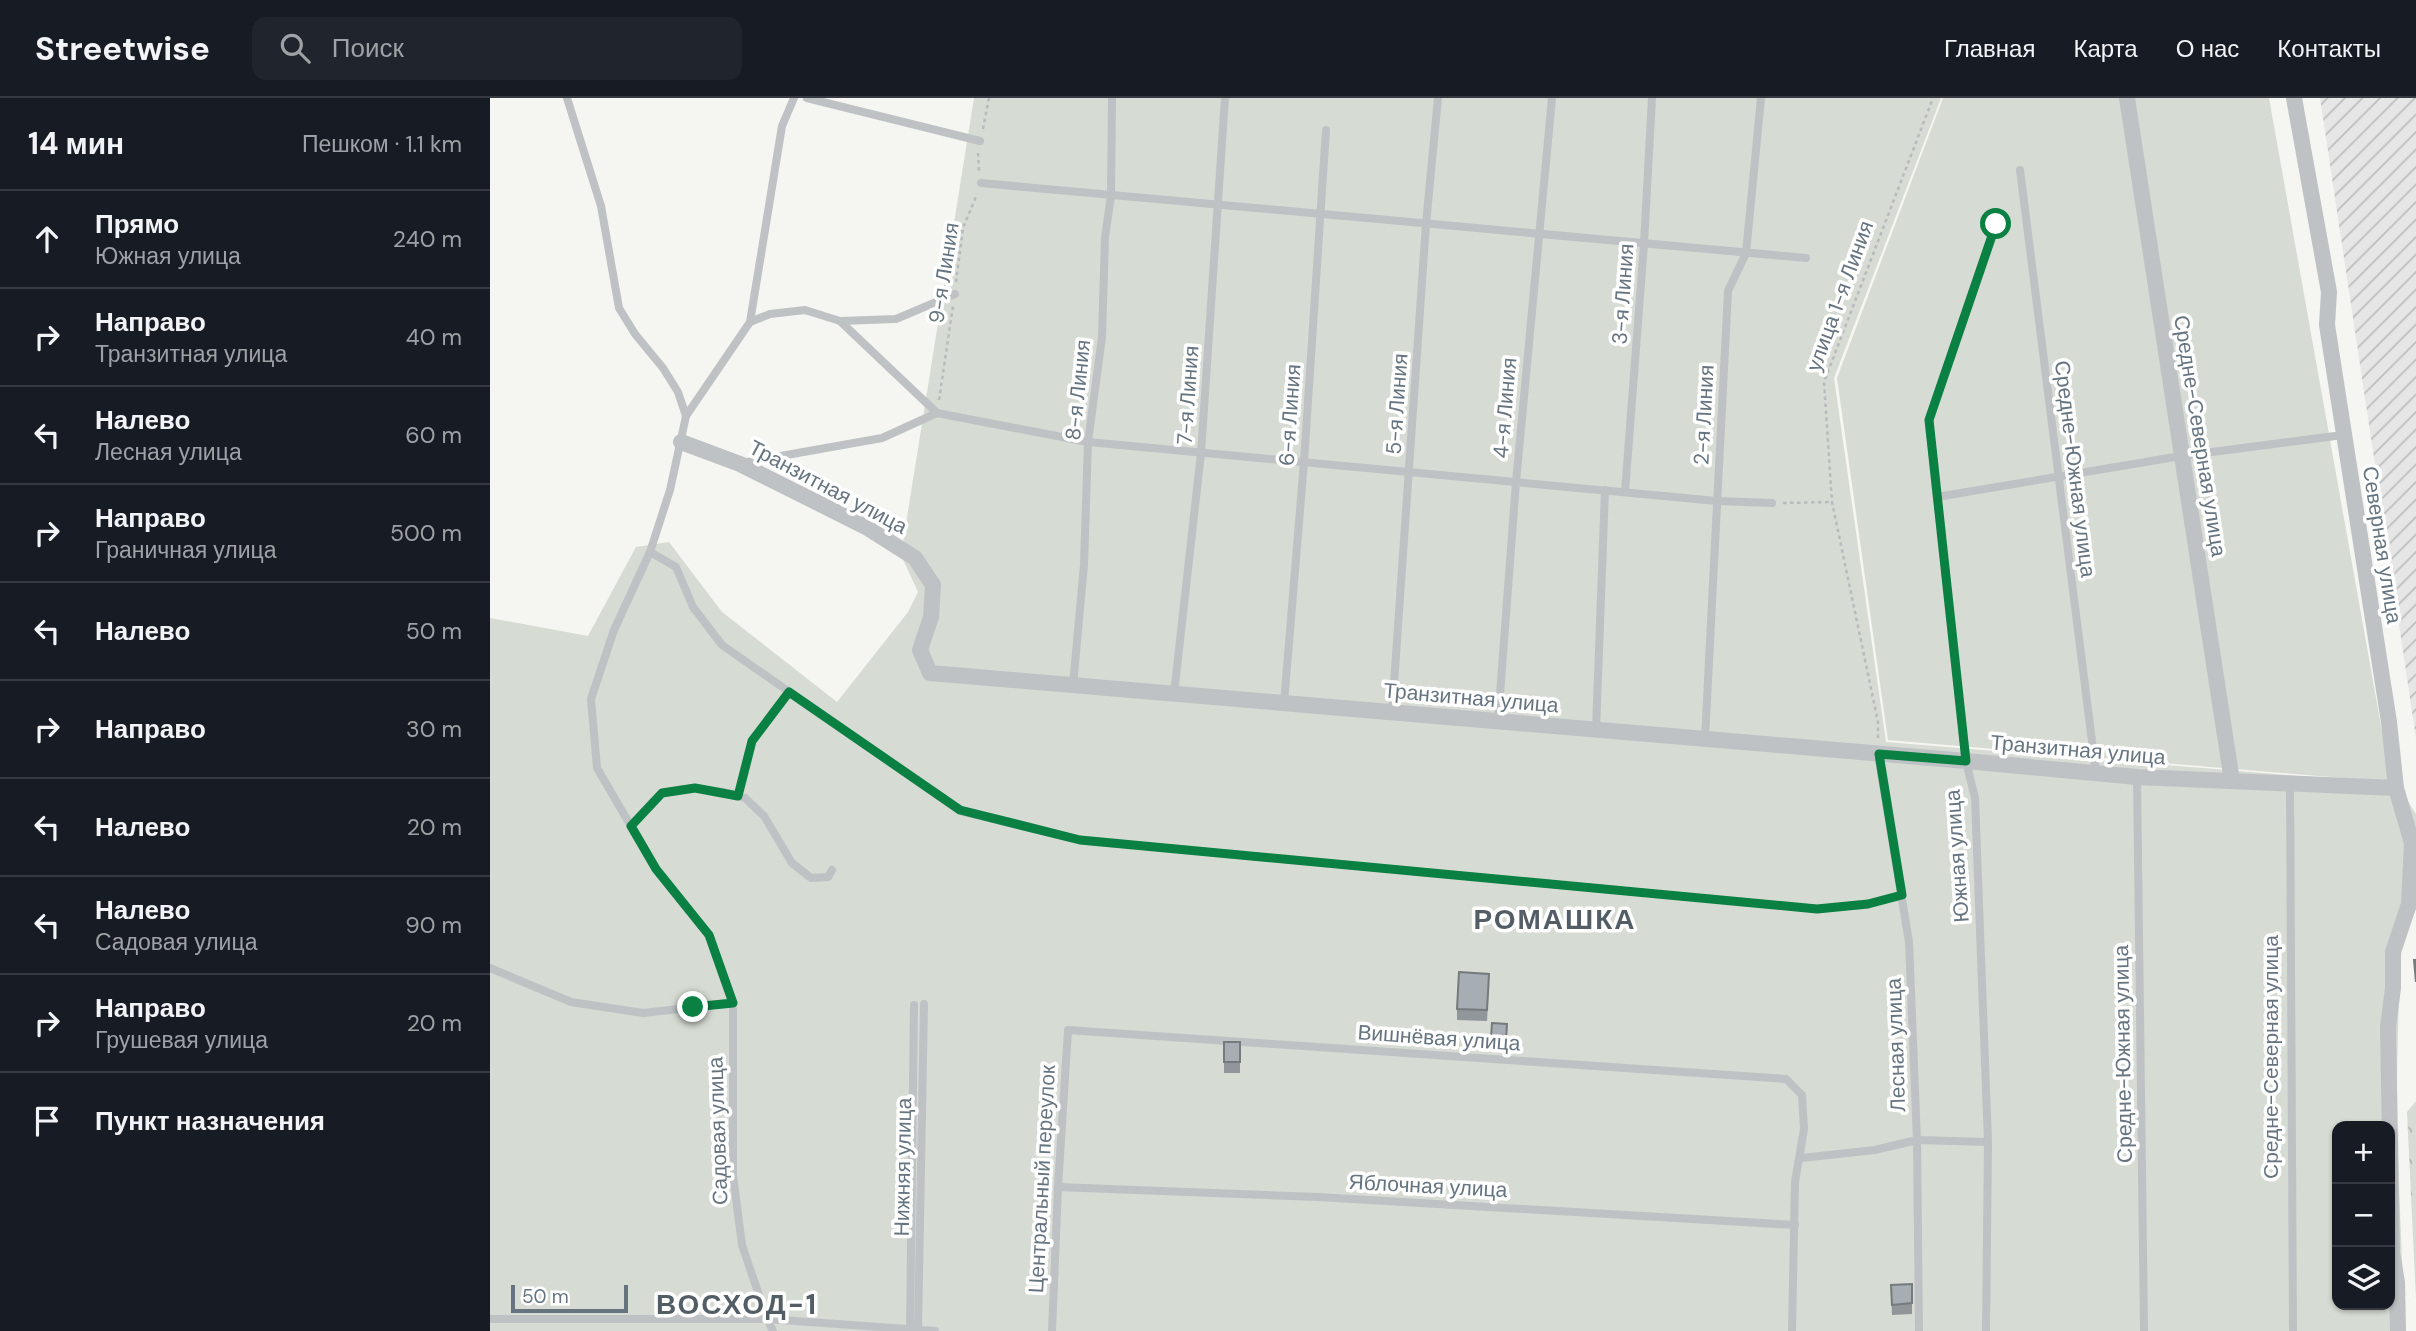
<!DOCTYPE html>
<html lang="ru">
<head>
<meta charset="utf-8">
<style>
  :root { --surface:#171b24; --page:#20242c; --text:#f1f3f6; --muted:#9ea1a6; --line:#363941 }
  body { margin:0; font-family:"DM Sans",sans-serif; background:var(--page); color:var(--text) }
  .controls { position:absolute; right:21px; bottom:21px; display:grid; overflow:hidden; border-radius:14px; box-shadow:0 2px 5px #0004 }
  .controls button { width:63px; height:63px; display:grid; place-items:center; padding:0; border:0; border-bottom:2px solid var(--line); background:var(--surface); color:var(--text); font:35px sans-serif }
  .scale { position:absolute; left:21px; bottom:18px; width:117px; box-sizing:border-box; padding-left:7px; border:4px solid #667480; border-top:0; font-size:19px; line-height:24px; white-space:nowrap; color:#667480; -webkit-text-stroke:5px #fff; paint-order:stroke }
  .stop { position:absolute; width:21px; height:21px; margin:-16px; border:5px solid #0b8043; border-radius:50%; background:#fff }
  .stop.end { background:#0b8043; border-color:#fff; box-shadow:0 2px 7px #0008 }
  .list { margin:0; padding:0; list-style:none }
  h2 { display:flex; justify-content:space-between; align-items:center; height:91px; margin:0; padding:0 28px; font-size:30px }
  h2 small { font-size:23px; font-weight:400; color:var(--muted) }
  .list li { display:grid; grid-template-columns:46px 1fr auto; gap:21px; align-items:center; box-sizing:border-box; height:98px; padding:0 28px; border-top:2px solid var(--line) }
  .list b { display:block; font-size:26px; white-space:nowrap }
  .list p { margin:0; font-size:23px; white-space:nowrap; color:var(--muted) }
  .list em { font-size:23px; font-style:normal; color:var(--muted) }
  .icon { flex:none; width:38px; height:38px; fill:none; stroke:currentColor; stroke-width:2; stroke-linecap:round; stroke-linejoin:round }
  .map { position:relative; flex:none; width:1926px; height:1233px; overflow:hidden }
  header { display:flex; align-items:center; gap:42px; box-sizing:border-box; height:98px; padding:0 35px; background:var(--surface); border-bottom:2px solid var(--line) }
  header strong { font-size:33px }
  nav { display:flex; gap:38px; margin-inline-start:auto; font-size:24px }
  .search { width:490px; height:63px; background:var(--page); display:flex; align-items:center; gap:18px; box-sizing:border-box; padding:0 24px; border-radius:14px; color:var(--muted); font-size:26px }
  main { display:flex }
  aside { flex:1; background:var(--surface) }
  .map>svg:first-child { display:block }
  .industrial { fill:url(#industrial-furrows) }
  .forest { fill:url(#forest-crowns) }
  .green { fill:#d6dbd3; fill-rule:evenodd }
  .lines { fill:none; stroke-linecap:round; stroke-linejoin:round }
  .path { stroke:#b8bbbd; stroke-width:2.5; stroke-dasharray:3.5 3.5; stroke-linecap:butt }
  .lane { stroke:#bec2c5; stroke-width:8 }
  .street { stroke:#bec2c5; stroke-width:16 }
  .wall { fill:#90969a }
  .building { fill:#a7aeb3; stroke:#757a7d; stroke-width:2 }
  .route { stroke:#0b8043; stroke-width:9 }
  .labels { text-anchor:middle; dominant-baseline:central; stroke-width:7; stroke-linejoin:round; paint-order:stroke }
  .street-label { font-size:21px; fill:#667480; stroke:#fff }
  .district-label { font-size:28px; font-weight:bold; letter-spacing:2px; fill:#535d66; stroke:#fff }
</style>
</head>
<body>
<header>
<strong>Streetwise</strong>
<div class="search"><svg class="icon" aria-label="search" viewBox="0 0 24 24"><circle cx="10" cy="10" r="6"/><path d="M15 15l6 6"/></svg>Поиск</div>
<nav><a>Главная</a><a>Карта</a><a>О нас</a><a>Контакты</a></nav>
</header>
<main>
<aside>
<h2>14 мин<small>Пешком · 1.1 km</small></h2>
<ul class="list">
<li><svg class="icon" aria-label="ahead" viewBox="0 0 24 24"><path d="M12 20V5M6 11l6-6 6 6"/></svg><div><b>Прямо</b><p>Южная улица</p></div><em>240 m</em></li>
<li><svg class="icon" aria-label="right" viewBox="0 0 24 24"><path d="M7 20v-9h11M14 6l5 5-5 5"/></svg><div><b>Направо</b><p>Транзитная улица</p></div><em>40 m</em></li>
<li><svg class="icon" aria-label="left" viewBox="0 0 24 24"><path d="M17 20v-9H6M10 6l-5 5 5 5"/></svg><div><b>Налево</b><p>Лесная улица</p></div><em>60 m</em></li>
<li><svg class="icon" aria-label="right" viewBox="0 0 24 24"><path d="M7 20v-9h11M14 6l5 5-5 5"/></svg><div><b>Направо</b><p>Граничная улица</p></div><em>500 m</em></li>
<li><svg class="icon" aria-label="left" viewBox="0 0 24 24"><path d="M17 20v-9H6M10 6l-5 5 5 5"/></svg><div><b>Налево</b></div><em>50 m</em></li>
<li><svg class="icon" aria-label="right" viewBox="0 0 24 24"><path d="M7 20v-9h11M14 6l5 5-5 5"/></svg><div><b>Направо</b></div><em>30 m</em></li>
<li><svg class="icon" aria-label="left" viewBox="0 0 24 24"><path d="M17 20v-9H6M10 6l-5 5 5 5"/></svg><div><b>Налево</b></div><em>20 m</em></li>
<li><svg class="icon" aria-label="left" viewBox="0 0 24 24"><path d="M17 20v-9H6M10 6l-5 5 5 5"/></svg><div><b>Налево</b><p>Садовая улица</p></div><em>90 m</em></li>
<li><svg class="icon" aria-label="right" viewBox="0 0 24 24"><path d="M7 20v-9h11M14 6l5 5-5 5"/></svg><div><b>Направо</b><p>Грушевая улица</p></div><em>20 m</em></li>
<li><svg class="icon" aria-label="arrive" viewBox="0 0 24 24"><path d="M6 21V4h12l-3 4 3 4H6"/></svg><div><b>Пункт назначения</b></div></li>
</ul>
</aside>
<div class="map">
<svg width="1926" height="1233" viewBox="0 0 1926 1233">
  <defs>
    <pattern id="industrial-furrows" width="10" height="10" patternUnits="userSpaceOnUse" patternTransform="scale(1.75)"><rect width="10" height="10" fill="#e5e6e5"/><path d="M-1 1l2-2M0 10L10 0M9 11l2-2" fill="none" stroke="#bdbfbf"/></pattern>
    <pattern id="forest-crowns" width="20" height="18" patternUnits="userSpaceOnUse" patternTransform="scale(1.75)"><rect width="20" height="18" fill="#d6dbd3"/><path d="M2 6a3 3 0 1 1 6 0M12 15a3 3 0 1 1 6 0" fill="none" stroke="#b1b6b0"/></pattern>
  </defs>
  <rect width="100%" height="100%" fill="#f5f5f1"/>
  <polygon class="industrial" points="1830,0 1926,0 1926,640"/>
  <polygon class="forest" points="1926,1003 1926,1201 1917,1014"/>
  <g class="green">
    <path d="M484 0H1451L1344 280 1396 644 1907 686 1926 716V811L1910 852 1906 1019 1915 1233H0V520L98 538 146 449 179 444 232 514 347 604 418 514 428 494 411 457ZM1847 1028H1900V1207H1847Z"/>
    <polygon points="1453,0 1779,0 1901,684 1398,642 1347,280"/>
  </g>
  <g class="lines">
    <g class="path">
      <polyline points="493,31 499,0"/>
      <polyline points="488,55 489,73"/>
      <polyline points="466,184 473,130 487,96"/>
      <polyline points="449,302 463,208"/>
      <polyline points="1293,405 1342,404"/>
      <polyline points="1388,640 1388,624 1342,404 1334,284 1443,0"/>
      <polyline points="250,688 262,643 293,602"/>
    </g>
    <g class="lane">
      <polyline points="77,0 111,108 129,210 145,236 173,270 188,294 196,318 180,392 160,454 124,532 101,601 107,670 166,771 219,837 243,905 243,1077 252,1147 277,1221 283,1233"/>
      <polyline points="317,0 490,43"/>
      <polyline points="1530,72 1606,675"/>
      <polyline points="491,85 1316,160"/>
      <polyline points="350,223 406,221 465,196"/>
      <polyline points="260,224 292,28 304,0"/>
      <polyline points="196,318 260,224 280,216 315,212 350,223 447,315"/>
      <polyline points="252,365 392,340 447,315 598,344 1227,403 1282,405"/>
      <polyline points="1135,394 1154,146 1162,0"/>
      <polyline points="1447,399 1691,358 1853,337"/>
      <polyline points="160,454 186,469 203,509 232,547 470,713 590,742 1327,811 1378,806 1411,797"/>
      <polyline points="583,587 594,467 598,344 612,239 615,139 621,98 622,0"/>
      <polyline points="684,596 711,355 735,0"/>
      <polyline points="794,605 814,364 836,32"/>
      <polyline points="902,614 936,126 948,0"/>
      <polyline points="1008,623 1026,384 1062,0"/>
      <polyline points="1106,632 1115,392"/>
      <polyline points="1215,641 1238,193 1256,155 1271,0"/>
      <polyline points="1389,662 1419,844 1427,1042 1429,1233"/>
      <polyline points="1647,679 1654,1233"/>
      <polyline points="1800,686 1803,1233"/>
      <polyline points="141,728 172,695 205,690 234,694 255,700 274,718 302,765 321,780 338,779 342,772"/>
      <polyline points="0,870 81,904 153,915 243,905"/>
      <polyline points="1311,1060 1385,1052 1427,1042 1498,1044"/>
      <polyline points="568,1089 828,1099 1305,1127"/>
      <polyline points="0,1221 277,1221 445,1233"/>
      <polyline points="420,1231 424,907"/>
      <polyline points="428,1233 434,906"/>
      <polyline points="562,1233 568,1089 578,932 1296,981 1312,997 1314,1031 1305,1084 1302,1233"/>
      <polyline points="1496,1233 1498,1044 1485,700 1476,663 1439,322 1506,126"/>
    </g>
    <g class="street">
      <polyline points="1637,0 1742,683"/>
      <polyline points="1804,0 1839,194 1837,227 1899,624 1906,690 1922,745 1919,806 1903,854 1903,890 1898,929 1902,1155 1907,1184 1908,1233"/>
      <polyline points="191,344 250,366 376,429 425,460 443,487 441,519 430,552 440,575 1476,663 1647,679 1906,690"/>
    </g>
  </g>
  <g class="wall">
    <polygon points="999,887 997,923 967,922 967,911"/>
    <polygon points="1002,925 1017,926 1016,947 1001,946"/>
    <rect x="734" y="944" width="16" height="31"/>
    <polygon points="1422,1186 1422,1216 1402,1217 1401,1187"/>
  </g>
  <g class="building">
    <polygon points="1924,862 1926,862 1926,884"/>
    <polygon points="969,874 999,876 997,912 967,911"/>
    <polygon points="1002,925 1017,926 1016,942 1001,940"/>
    <rect x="734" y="944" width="16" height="20"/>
    <polygon points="1422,1186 1422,1205 1402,1207 1401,1187"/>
  </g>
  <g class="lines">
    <polyline class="route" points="203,909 243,905 219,837 166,771 141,728 172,695 205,690 248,698 262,643 299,594 470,712 590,742 1327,811 1378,806 1412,797 1389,656 1476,663 1439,322 1506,126"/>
  </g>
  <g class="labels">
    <g class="street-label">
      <text transform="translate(454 175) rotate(-81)">9-я Линия</text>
      <text transform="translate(1133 196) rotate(-86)">3-я Линия</text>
      <text transform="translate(1350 198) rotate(-70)">улица 1-я Линия</text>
      <text transform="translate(588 292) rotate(-84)">8-я Линия</text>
      <text transform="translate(698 297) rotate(-86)">7-я Линия</text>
      <text transform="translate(907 306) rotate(-86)">5-я Линия</text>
      <text transform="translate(1015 310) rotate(-85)">4-я Линия</text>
      <text transform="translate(800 317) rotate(-86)">6-я Линия</text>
      <text transform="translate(1214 317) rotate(-87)">2-я Линия</text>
      <text transform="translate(1710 338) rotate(81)">Средне-Северная улица</text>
      <text transform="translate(1585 371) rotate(83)">Средне-Южная улица</text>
      <text transform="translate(338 389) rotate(28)">Транзитная улица</text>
      <text transform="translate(1892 447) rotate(81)">Северная улица</text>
      <text transform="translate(981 600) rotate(5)">Транзитная улица</text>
      <text transform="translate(1588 652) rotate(5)">Транзитная улица</text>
      <text transform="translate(1467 758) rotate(-94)">Южная улица</text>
      <text transform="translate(949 940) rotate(4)">Вишнёвая улица</text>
      <text transform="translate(1406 947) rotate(-92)">Лесная улица</text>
      <text transform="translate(1633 956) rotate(-91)">Средне-Южная улица</text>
      <text transform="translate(1781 959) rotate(-90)">Средне-Северная улица</text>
      <text transform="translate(228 1033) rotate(-92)">Садовая улица</text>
      <text transform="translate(413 1069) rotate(-89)">Нижняя улица</text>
      <text transform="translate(552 1081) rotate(-87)">Центральный переулок</text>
      <text transform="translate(938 1088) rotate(3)">Яблочная улица</text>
    </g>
    <g class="district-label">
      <text x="1065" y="821">РОМАШКА</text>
      <text x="247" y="1206">ВОСХОД-1</text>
    </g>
  </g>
</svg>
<div class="controls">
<button>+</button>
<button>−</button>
<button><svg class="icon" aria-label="layers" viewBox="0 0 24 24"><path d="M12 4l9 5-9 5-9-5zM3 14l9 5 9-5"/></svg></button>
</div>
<div class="scale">50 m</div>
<div class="stop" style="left:1506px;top:126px"></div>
<div class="stop end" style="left:203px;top:909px"></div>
</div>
</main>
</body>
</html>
